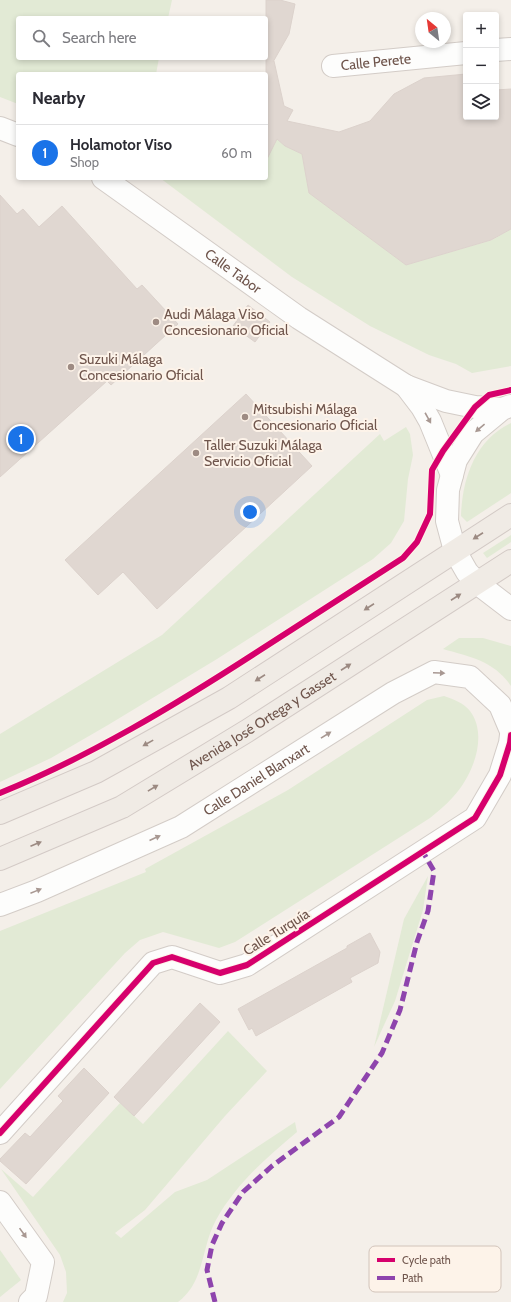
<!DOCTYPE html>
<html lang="en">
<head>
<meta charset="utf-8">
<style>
  :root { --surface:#fff; --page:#f2f2f3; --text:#2b2b33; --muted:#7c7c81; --line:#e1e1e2; --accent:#1a73e8 }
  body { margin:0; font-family:Cabin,sans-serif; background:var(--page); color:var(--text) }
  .controls { position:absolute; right:12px; top:12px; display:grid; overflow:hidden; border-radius:4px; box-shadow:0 2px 6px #0003 }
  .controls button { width:36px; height:36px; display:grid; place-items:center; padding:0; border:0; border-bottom:1px solid var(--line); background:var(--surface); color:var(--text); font:20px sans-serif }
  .compass { position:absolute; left:415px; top:12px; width:36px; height:36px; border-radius:50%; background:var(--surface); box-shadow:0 2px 6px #0003; rotate:331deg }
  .you { position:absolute; left:250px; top:512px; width:14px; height:14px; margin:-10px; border:3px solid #fff; border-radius:50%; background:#1a73e8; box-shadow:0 0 0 6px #1a73e833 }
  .badge { display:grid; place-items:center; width:26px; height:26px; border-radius:50%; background:var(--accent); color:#fff; font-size:13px; font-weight:700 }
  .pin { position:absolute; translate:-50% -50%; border:2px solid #fff; box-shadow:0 1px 4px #0006 }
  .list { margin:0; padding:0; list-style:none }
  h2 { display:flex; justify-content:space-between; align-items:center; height:52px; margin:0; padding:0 16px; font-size:17px }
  h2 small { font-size:13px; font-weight:400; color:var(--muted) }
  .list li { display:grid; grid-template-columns:26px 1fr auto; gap:12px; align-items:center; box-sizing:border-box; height:56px; padding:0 16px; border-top:1px solid var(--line) }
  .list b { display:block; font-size:15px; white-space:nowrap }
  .list p { margin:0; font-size:13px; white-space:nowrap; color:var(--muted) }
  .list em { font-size:13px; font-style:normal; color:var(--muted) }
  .icon { flex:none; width:22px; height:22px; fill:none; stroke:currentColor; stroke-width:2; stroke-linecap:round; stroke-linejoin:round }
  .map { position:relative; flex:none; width:511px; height:1302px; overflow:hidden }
  .search { position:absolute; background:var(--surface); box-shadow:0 2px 6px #0003; left:16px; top:16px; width:252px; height:44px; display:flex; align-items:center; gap:10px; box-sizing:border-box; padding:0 14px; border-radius:4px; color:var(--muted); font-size:15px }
  .panel { position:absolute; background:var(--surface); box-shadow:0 2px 6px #0003; left:16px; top:72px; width:252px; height:108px; border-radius:4px }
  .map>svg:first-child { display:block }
  .green { fill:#e2ead5 }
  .building { fill:#e0d7d1; stroke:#dcd2cc }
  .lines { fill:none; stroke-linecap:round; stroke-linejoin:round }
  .minor-casing { stroke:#d3ccc7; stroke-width:24 }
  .primary-casing { stroke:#d3cac6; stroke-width:24 }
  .minor { stroke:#fdfdfc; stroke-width:22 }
  .primary { stroke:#f0ebe5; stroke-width:22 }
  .quiet { stroke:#8e44ad; stroke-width:5; stroke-dasharray:10 5; stroke-linecap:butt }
  .cycleway-casing { stroke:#fdf3e9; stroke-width:8 }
  .cycleway { stroke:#d6006c; stroke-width:6 }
  .oneway { fill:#a89892 }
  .oneway2 { fill:#9c8a82 }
  .poi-dot { fill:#9e8b83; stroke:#fdf3e9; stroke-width:1.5 }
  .labels { text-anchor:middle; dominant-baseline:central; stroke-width:4; stroke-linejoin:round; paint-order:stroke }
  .street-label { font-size:14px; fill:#6f554c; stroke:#fdf3e9 }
  .poi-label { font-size:14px; fill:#6f554c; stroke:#fdf3e9; text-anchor:start }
  .key { fill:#fdf3e9; stroke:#d2c4ba; stroke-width:1 }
  .key-label { font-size:11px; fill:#6f554c }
</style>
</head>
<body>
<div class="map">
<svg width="511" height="1302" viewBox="0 0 511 1302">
  <rect width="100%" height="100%" fill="#f4efe9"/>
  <g class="green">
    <polygon points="0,0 172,0 168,18 18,18 18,58 159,58 156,74 18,74 18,104 0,97"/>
    <polygon points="266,129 285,146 302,154 309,193 406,265 492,240 511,229 511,366 472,373 456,364 429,355 370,326 292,277 160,178 266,178"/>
    <path d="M511 423V493L467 522 461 516C462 479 475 440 511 423Z"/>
    <polygon points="406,427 410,434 413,455 408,479 404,521 391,543 373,559 217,659 108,725 51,758 0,782 0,734 162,635 380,434 384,441"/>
    <polygon points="511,535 511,542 487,558 483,553"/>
    <path d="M459 638H483L511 646V686C494 661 471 657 443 649Z"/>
    <path d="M444 696C453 699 464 703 470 711 489 736 472 777 453 797 446 805 438 811 430 818L235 942 219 948 163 932 140 940 125 953 0 1089V931L146 872 145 869 288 790 427 700Z"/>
    <polygon points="428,876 423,910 395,1001 374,1047 404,919"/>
    <path d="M228 1031 267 1071 225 1116 145 1210 115 1233 121 1238 175 1192 207 1180 295 1122 297 1132C267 1157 236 1184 216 1220 201 1247 205 1282 178 1302H63L67 1293 66 1272 60 1255 1 1169 33 1197 120 1103 143 1124Z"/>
    <polygon points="0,1250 21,1280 0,1297"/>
  </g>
  <g class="building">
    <polygon points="266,0 280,0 295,4 289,34 273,62 274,61 284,106 293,110 287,121 339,132 370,121 394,94 424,78 466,74 466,117 496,117 496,90 511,89 511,229 491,240 406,265 309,193 302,154 285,146 277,139 266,161"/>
    <polygon points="0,195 17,214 23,209 39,227 62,206 137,289 142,285 178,324 111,385 107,381 0,477"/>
    <polygon points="248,305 270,322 255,342 233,326"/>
    <polygon points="246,394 312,466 157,609 123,572 98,595 65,560"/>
    <polygon points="370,933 380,952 378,963 350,978 352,982 256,1036 252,1028 249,1030 238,1009 347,948 347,946"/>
    <polygon points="200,1003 220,1022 134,1116 114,1097"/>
    <polygon points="84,1068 109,1093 26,1184 0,1161 0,1159 25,1133 30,1137 63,1101 58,1096"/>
  </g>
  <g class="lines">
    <g class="minor-casing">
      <g id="minor">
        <polyline points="496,50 511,49"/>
        <path id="s1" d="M333 66 466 53"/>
        <polyline points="0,128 18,135"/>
        <path id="s2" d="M103 178 299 318 406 386 446 401 475 407 502 409"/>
        <polyline points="406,386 422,407 430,421 452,475"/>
        <polyline points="510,406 502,409 473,433 456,460 448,490 447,521 455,551 467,572 477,583 511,609"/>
        <path id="s3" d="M0 905 37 891 181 827 393 693 434 672 470 677 500 705 511 731"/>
        <polyline points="0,1133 153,963 172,957 220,973 247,965 475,818 500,775 510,743 511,735"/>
        <polyline points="0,1202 43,1262 36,1296 30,1302"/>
      </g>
    </g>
    <g class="primary-casing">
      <g id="primary">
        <polyline points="0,813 96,772 229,698 511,515"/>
        <path id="s4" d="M0 859 122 807 247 731 511 561"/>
      </g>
    </g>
    <use href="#minor" class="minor"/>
    <use href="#primary" class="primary"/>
    <polyline class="quiet" points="215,1302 207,1270 212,1245 222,1223 243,1192 272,1166 339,1117 382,1053 400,1010 417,942 428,911 434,871 423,852"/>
    <g class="cycleway-casing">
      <g id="cycleway">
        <path d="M0 793C91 756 175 705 257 652 306 621 354 589 403 558L417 542 430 514 432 470 443 451 475 407 489 395 511 390"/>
        <polyline points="0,1133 153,963 172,957 220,973 247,965 475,818 500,775 510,743 511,735"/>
      </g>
    </g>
    <use href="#cycleway" class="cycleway"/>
  </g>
  <defs><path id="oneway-solid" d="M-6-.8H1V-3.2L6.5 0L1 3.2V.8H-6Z"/></defs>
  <g class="oneway">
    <use href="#oneway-solid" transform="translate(428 418) rotate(61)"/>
    <use href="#oneway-solid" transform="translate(480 428) rotate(140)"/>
    <use href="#oneway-solid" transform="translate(439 673) rotate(3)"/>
    <use href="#oneway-solid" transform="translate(326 735) rotate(-32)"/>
    <use href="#oneway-solid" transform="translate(155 838) rotate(-24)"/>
    <use href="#oneway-solid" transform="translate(36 891) rotate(-22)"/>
    <use href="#oneway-solid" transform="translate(23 1233) rotate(55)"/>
  </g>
  <g class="oneway2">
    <use href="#oneway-solid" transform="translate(478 536) rotate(147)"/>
    <use href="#oneway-solid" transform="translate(456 597) rotate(-33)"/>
    <use href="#oneway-solid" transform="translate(369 607) rotate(147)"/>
    <use href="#oneway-solid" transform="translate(346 667) rotate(-33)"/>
    <use href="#oneway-solid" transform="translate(260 678) rotate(147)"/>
    <use href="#oneway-solid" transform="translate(148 743) rotate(151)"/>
    <use href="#oneway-solid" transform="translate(153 788) rotate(-31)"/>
    <use href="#oneway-solid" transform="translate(36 844) rotate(-23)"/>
  </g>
  <g class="poi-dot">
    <circle cx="156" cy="322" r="4"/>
    <circle cx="71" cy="367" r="4"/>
    <circle cx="245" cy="417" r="4"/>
    <circle cx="196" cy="453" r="4"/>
  </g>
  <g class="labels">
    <g class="street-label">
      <text stroke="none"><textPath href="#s1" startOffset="43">Calle Perete</textPath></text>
      <text stroke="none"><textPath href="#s2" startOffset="160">Calle Tabor</textPath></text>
      <text stroke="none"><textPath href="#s4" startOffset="297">Avenida José Ortega y Gasset</textPath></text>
      <text stroke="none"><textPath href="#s3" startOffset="286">Calle Daniel Blanxart</textPath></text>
      <text transform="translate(276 932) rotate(-32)">Calle Turquía</text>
    </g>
    <g class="poi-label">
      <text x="164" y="314">Audi Málaga Viso<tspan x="164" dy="16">Concesionario Oficial</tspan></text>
      <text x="79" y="359">Suzuki Málaga<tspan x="79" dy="16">Concesionario Oficial</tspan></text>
      <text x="253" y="409">Mitsubishi Málaga<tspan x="253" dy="16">Concesionario Oficial</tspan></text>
      <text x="204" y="445">Taller Suzuki Málaga<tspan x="204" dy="16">Servicio Oficial</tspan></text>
    </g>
  </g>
  <rect x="369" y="1246" width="132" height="46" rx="6" class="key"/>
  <rect x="377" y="1258" width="18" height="4" fill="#d6006c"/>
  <rect x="377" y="1276" width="18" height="4" fill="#8e44ad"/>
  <g class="key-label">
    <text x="402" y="1264">Cycle path</text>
    <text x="402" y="1282">Path</text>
  </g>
</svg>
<div class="controls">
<button>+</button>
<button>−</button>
<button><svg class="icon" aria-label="layers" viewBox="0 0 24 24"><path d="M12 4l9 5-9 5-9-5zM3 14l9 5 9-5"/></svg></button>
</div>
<svg class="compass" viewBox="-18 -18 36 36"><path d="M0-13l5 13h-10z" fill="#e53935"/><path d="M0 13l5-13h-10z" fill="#7c7c81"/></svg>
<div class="you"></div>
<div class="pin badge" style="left:21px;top:439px">1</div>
<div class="search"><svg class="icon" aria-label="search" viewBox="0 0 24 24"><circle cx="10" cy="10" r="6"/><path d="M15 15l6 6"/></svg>Search here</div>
<section class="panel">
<h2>Nearby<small></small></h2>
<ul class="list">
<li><span class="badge">1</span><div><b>Holamotor Viso</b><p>Shop</p></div><em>60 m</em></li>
</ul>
</section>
</div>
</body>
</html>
